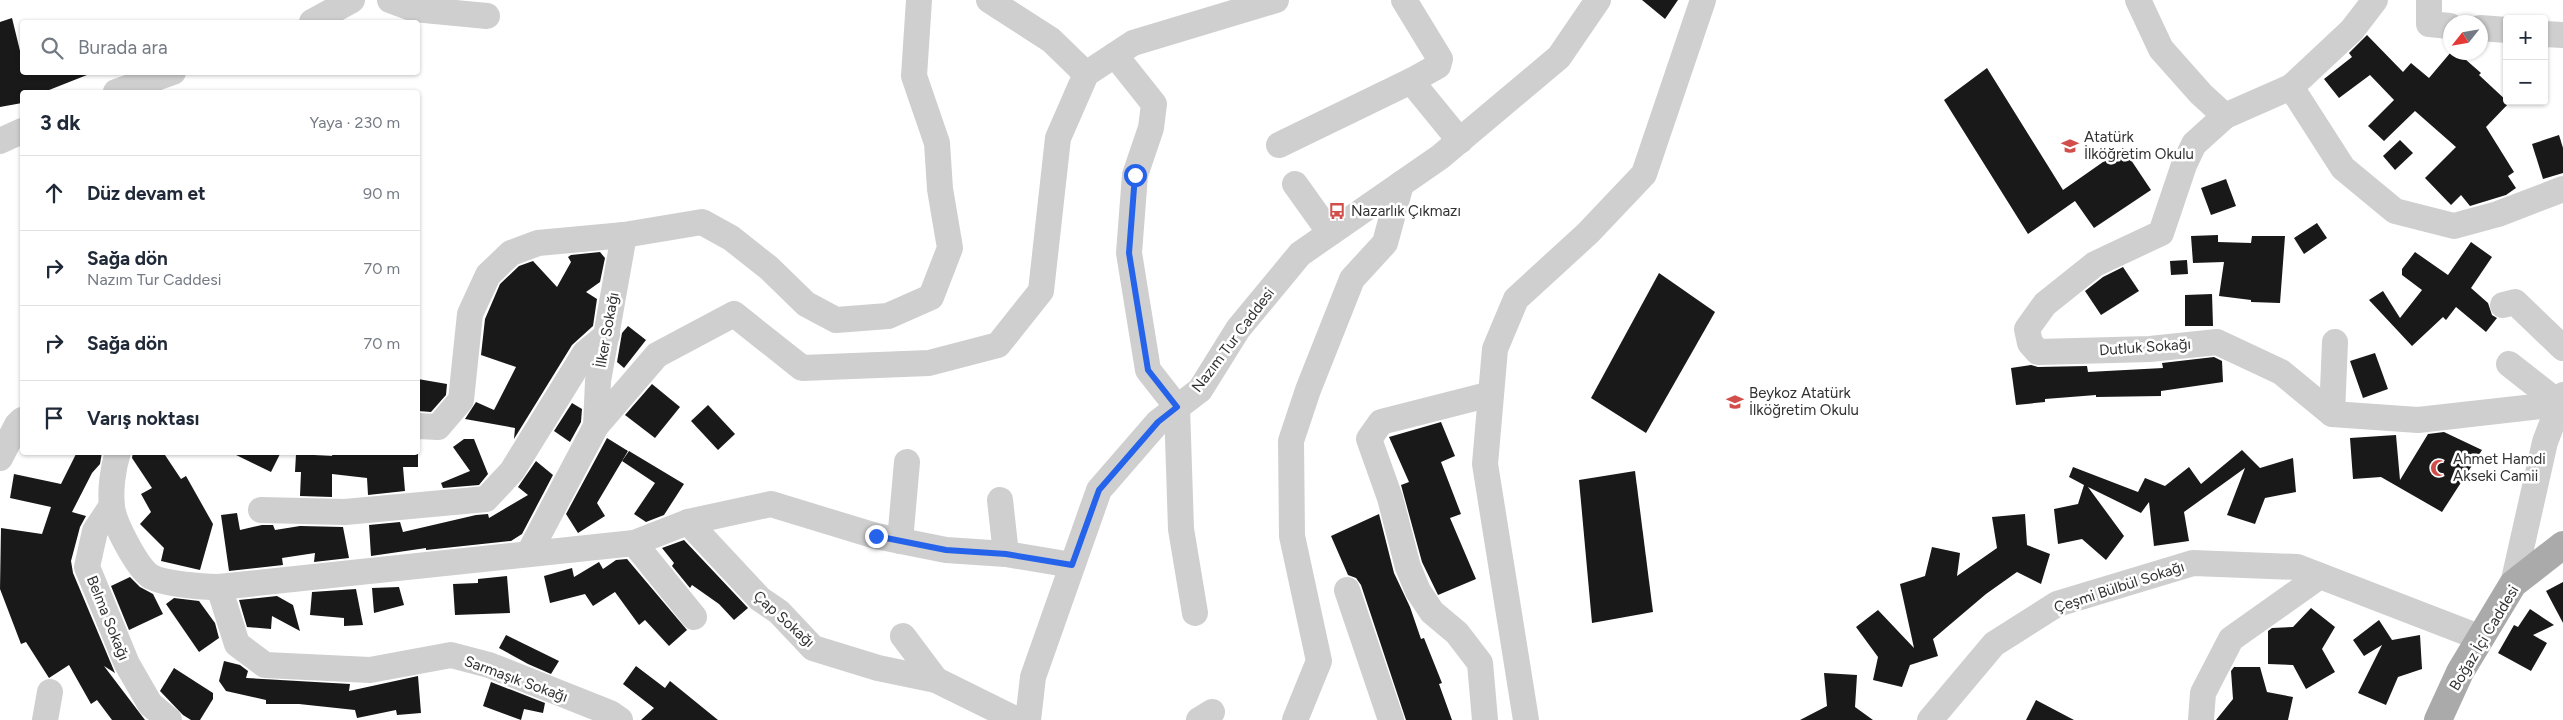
<!DOCTYPE html>
<html lang="tr">
<head>
<meta charset="utf-8">
<style>
  :root { --surface:#fff; --page:#f2f2f3; --text:#1f2937; --muted:#747a83; --line:#e0e1e3 }
  body { margin:0; font-family:Figtree,sans-serif; background:var(--page); color:var(--text) }
  .controls { position:absolute; right:15px; top:15px; display:grid; overflow:hidden; border-radius:5px; box-shadow:0 1px 4px #0004 }
  .controls button { width:45px; height:45px; display:grid; place-items:center; padding:0; border:0; border-bottom:1px solid var(--line); background:var(--surface); color:var(--text); font:25px sans-serif }
  .compass { position:absolute; left:2443px; top:15px; width:45px; height:45px; border-radius:50%; background:var(--surface); box-shadow:0 1px 4px #0004; rotate:239deg }
  .stop { position:absolute; width:15px; height:15px; margin:-11px; border:4px solid #2563eb; border-radius:50%; background:#fff }
  .stop.end { background:#2563eb; border-color:#fff; box-shadow:0 1px 5px #0008 }
  .list { margin:0; padding:0; list-style:none }
  h2 { display:flex; justify-content:space-between; align-items:center; height:65px; margin:0; padding:0 20px; font-size:21px }
  h2 small { font-size:16px; font-weight:400; color:var(--muted) }
  .list li { display:grid; grid-template-columns:32px 1fr auto; gap:15px; align-items:center; box-sizing:border-box; height:75px; padding:0 20px; border-top:1px solid var(--line) }
  .list b { display:block; font-size:19px; white-space:nowrap }
  .list p { margin:0; font-size:16px; white-space:nowrap; color:var(--muted) }
  .list em { font-size:16px; font-style:normal; color:var(--muted) }
  .icon { flex:none; width:28px; height:28px; fill:none; stroke:currentColor; stroke-width:2; stroke-linecap:round; stroke-linejoin:round }
  .map { position:relative; flex:none; width:2563px; height:720px; overflow:hidden }
  .search { position:absolute; background:var(--surface); box-shadow:0 1px 4px #0004; left:20px; top:20px; width:400px; height:55px; display:flex; align-items:center; gap:12px; box-sizing:border-box; padding:0 18px; border-radius:5px; color:var(--muted); font-size:19px }
  .panel { position:absolute; background:var(--surface); box-shadow:0 1px 4px #0004; left:20px; top:90px; width:400px; height:365px; border-radius:5px }
  .map>svg:first-child { display:block }
  .building { fill:#191919 }
  .lines { fill:none; stroke-linecap:round; stroke-linejoin:round }
  .minor { stroke:#cfcfcf; stroke-width:26 }
  .major { stroke:#aaa; stroke-width:28 }
  .route { stroke:#2563eb; stroke-width:6 }
  .labels { text-anchor:middle; dominant-baseline:central; stroke-width:5; stroke-linejoin:round; paint-order:stroke }
  .poi-label { font-size:15px; fill:#323232; stroke:#fff; text-anchor:start }
  .street-label { font-size:15px; fill:#323232; stroke:#fff }
</style>
</head>
<body>
<div class="map">
<svg width="2563" height="720" viewBox="0 0 2563 720">
  <rect width="100%" height="100%" fill="#fff"/>
  <g class="building">
    <polygon points="1642,0 1678,0 1665,19"/>
    <polygon points="12,18 22,59 22,72 92,73 44,92 22,92 22,103 0,107 0,22"/>
    <polygon points="2367,35 2403,72 2411,63 2429,78 2451,52 2457,52 2481,73 2479,75 2509,103 2486,127 2514,172 2508,176 2516,188 2506,195 2470,206 2461,195 2451,205 2425,178 2456,147 2415,111 2384,141 2368,126 2394,100 2370,75 2339,98 2324,79 2352,57 2349,53"/>
    <polygon points="1987,68 2063,190 2123,148 2151,190 2094,228 2075,201 2028,234 1944,100"/>
    <polygon points="2559,135 2563,148 2563,173 2543,179 2532,144"/>
    <polygon points="2400,140 2413,153 2395,170 2383,156"/>
    <polygon points="2226,179 2236,206 2211,215 2201,188"/>
    <polygon points="2317,223 2327,238 2304,254 2294,238"/>
    <polygon points="2218,235 2218,242 2251,243 2252,236 2285,236 2280,303 2251,302 2251,300 2219,296 2224,262 2193,263 2191,236"/>
    <polygon points="2471,242 2492,257 2471,288 2488,303 2492,315 2497,318 2486,332 2456,307 2446,320 2443,317 2412,346 2369,300 2383,291 2400,318 2422,290 2402,275 2402,269 2415,252 2448,275"/>
    <polygon points="600,252 605,258 600,282 586,292 597,299 593,326 572,345 514,439 515,428 465,419 476,402 494,410 516,367 481,355 485,319 500,284 519,266 533,261 557,287 571,262 568,257 571,255"/>
    <polygon points="2187,260 2188,274 2171,275 2170,261"/>
    <polygon points="2123,267 2139,291 2101,315 2085,291 2103,277"/>
    <polygon points="1659,273 1715,312 1646,433 1591,398"/>
    <polygon points="2212,294 2213,326 2185,326 2185,295"/>
    <polygon points="628,326 646,340 624,368 617,362 622,333"/>
    <polygon points="2375,353 2388,389 2363,398 2350,361"/>
    <polygon points="2214,357 2222,361 2223,382 2161,391 2161,396 2096,397 2096,395 2045,399 2045,402 2016,405 2011,368 2031,365 2038,367 2087,366 2088,372 2163,368 2162,363"/>
    <polygon points="418,379 447,384 446,395 431,412 418,411 420,396 418,395"/>
    <polygon points="652,384 680,407 655,438 625,415"/>
    <polygon points="572,403 582,409 581,422 570,442 554,431"/>
    <polygon points="708,405 735,434 718,450 691,421"/>
    <polygon points="1441,422 1455,456 1441,462 1461,514 1450,518 1476,579 1438,595 1422,562 1401,485 1409,482 1389,437"/>
    <polygon points="2444,432 2482,450 2442,512 2381,477 2353,479 2350,438 2396,435 2400,480 2428,434"/>
    <polygon points="607,438 628,451 597,503 605,516 578,533 566,514"/>
    <polygon points="464,439 474,439 488,474 479,485 443,488 441,483 470,471 453,447"/>
    <polygon points="2242,450 2260,468 2293,458 2296,492 2265,498 2255,524 2227,515 2245,468 2184,512 2189,541 2154,546 2149,502 2141,513 2088,487 2124,536 2106,560 2082,539 2058,544 2054,509 2078,504 2084,485 2069,477 2073,467 2138,492 2145,478 2165,486 2189,467 2201,484"/>
    <polygon points="629,451 684,484 664,515 646,522 634,514 655,483 622,461"/>
    <polygon points="77,452 102,452 100,464 92,473 72,512 86,516 80,527 71,561 73,573 115,673 104,666 145,720 112,720 97,700 91,704 69,665 49,678 26,642 21,644 0,589 1,528 42,534 51,507 10,498 14,474 61,484"/>
    <polygon points="133,452 163,452 181,479 186,476 213,524 200,570 161,561 164,548 140,524 151,512 141,494 152,488 132,458"/>
    <polygon points="230,452 281,452 271,472"/>
    <polygon points="333,452 418,452 418,467 403,467 405,491 368,495 367,478 332,474 332,497 300,496 301,472 295,472 296,454 332,456"/>
    <polygon points="536,461 553,475 522,534 511,541 426,550 426,548 371,556 369,525 400,522 403,532 476,515 488,514 489,518 528,495 518,487"/>
    <polygon points="1635,471 1653,612 1592,623 1579,480"/>
    <polygon points="237,513 240,530 262,525 273,525 275,530 300,526 343,527 349,558 314,562 315,553 282,558 283,565 229,571 221,515"/>
    <polygon points="1379,514 1394,573 1410,607 1421,639 1424,638 1442,683 1439,684 1452,720 1406,720 1361,585 1356,578 1348,575 1331,536"/>
    <polygon points="2025,514 2027,545 2050,554 2041,584 2017,572 1986,594 1933,639 1938,656 1910,665 1902,687 1873,680 1878,657 1856,627 1878,610 1914,648 1900,584 1925,576 1932,547 1960,553 1957,576 1997,548 1992,517"/>
    <polygon points="684,540 748,608 734,620 719,604 692,585 690,588 672,566 674,563 662,548"/>
    <polygon points="627,559 687,630 669,646 645,620 639,625 615,592 593,606 585,594 550,603 544,576 572,568 574,577 599,562 603,569 616,560"/>
    <polygon points="507,576 510,613 455,615 453,584 478,583 478,579"/>
    <polygon points="130,577 140,587 153,594 163,614 129,630 111,586"/>
    <polygon points="2563,582 2563,623 2546,591"/>
    <polygon points="399,587 404,605 374,613 372,588"/>
    <polygon points="356,589 363,625 344,626 344,618 310,615 312,592"/>
    <polygon points="277,596 293,605 300,631 272,616 271,629 247,627 239,600"/>
    <polygon points="174,598 199,601 215,623 219,638 199,652 166,604"/>
    <polygon points="2311,608 2335,627 2322,649 2335,672 2306,689 2293,665 2268,664 2268,631 2272,628 2293,627"/>
    <polygon points="2530,609 2554,625 2533,635 2547,643 2531,671 2498,653 2514,625 2518,627"/>
    <polygon points="2379,620 2392,640 2420,635 2422,669 2398,677 2386,705 2358,693 2382,645 2364,656 2353,640"/>
    <polygon points="506,635 559,661 551,674 528,664 499,648"/>
    <polygon points="224,661 240,665 248,671 246,678 350,684 349,691 418,676 421,713 397,715 396,710 357,718 355,710 299,704 266,704 266,700 226,691 219,681"/>
    <polygon points="636,666 665,688 670,681 718,720 641,720 654,708 623,684"/>
    <polygon points="2234,667 2260,667 2267,692 2293,697 2288,720 2216,720 2233,699 2231,671"/>
    <polygon points="174,668 213,693 213,699 200,720 191,720 183,715 160,691"/>
    <polygon points="1824,673 1857,675 1855,707 1873,720 1800,720 1827,706"/>
    <polygon points="491,682 545,703 543,713 524,709 521,720 483,706"/>
    <polygon points="2036,700 2074,720 2026,720"/>
  </g>
  <g class="lines">
    <g class="minor">
      <polyline points="390,0 414,9 487,16"/>
      <polyline points="989,0 1051,40 1086,74"/>
      <polyline points="1404,0 1440,59 1438,66 1411,81"/>
      <polyline points="2138,0 2161,49 2201,94 2225,116 2291,87 2343,168 2395,211 2454,226 2498,214 2563,189"/>
      <polyline points="2429,0 2429,24 2450,26"/>
      <polyline points="312,22 352,0"/>
      <polyline points="2480,28 2507,30"/>
      <polyline points="2544,34 2563,35"/>
      <polyline points="1115,55 1154,104 1151,128 1135,175 1129,253 1148,370 1177,407 1181,529 1195,613"/>
      <polyline points="2291,87 2352,30 2375,0"/>
      <polyline points="116,92 173,72"/>
      <polyline points="2225,116 2194,144 2184,165 2161,233 2095,264 2045,304 2027,329 2030,343 2038,352 2150,349 2217,342 2281,372 2332,414 2418,420 2560,404"/>
      <polyline points="0,141 22,131"/>
      <polyline points="1279,145 1411,81 1460,141"/>
      <polyline points="1295,184 1330,233"/>
      <polyline points="2503,305 2515,302 2563,348"/>
      <polyline points="2509,364 2560,404"/>
      <polyline points="2332,414 2335,342"/>
      <polyline points="418,426 438,427 461,400 470,314 488,275 511,253 538,243 624,235 702,222 731,238 769,268 806,304 836,320 888,316 931,297 950,248 940,189 937,143 914,76 919,0"/>
      <polyline points="596,426 598,381 624,235"/>
      <path d="M118 452C113 468 110 490 112 506 113 522 137 567 150 576 162 584 204 587 219 587L634 543 688 522 771 504 876 536 946 550 1006 554 1072 565"/>
      <polyline points="0,458 17,425 22,420"/>
      <polyline points="1000,500 1006,554"/>
      <polyline points="111,507 95,531 87,567 127,664 150,704 169,720"/>
      <polyline points="261,510 345,512 486,499 512,471 585,353 607,335"/>
      <polyline points="688,522 760,599 779,612 813,648 878,668 936,680 1017,720"/>
      <polyline points="900,541 907,462"/>
      <polyline points="634,543 694,617"/>
      <polyline points="529,553 596,426 657,355 734,314 802,368 929,363 998,345 1041,291 1058,138 1086,74 1133,43 1276,0"/>
      <polyline points="2513,584 2545,442 2563,395"/>
      <polyline points="219,587 237,644 265,665 370,670 451,655 489,665 610,713 620,720"/>
      <polyline points="1347,590 1391,720"/>
      <polyline points="903,636 936,680"/>
      <polyline points="45,720 50,692"/>
      <polyline points="1028,720 1033,677 1099,490 1158,422 1200,390 1238,329 1300,254 1440,157 1559,57 1598,0"/>
      <polyline points="1199,720 1212,712"/>
      <polyline points="1295,720 1319,661 1292,536 1291,441 1308,390 1352,279 1385,243 1401,184"/>
      <polyline points="1485,720 1480,663 1457,633 1432,612 1418,591 1408,567 1390,498 1369,439 1381,422 1491,394"/>
      <polyline points="1526,720 1485,464 1495,349 1516,299 1588,233 1644,174 1703,0"/>
      <polyline points="1930,720 1994,644 2057,604 2193,563 2297,567 2481,638"/>
      <polyline points="2201,720 2203,693 2231,639 2320,576"/>
    </g>
    <polyline class="major" points="2438,720 2460,672 2513,584 2563,545"/>
  </g>
  <g class="lines">
    <polyline class="route" points="876,536 946,550 1006,554 1072,565 1099,490 1158,422 1177,407 1148,370 1129,253 1135,175"/>
  </g>
  <defs>
    <g id="school-bare" transform="scale(1.35)"><path d="M0-5L7-2L0 1L-7-2ZM-4 1L0 2.5L4 1V4Q0 6-4 4Z" fill="#d24e4b" stroke="#fff" stroke-width="2.5" paint-order="stroke"/></g>
    <g id="bus-bare" transform="scale(1.35)"><path d="M-5-6H5V4H4V6H2V4H-2V6H-4V4H-5ZM-3.5-4V0h7V-4ZM-3.5 1.2v1.5H-2V1.2ZM2 1.2v1.5H3.5V1.2Z" fill="#d24e4b" stroke="#fff" stroke-width="2.5" paint-order="stroke"/></g>
    <g id="mosque-bare" transform="scale(1.35)"><path d="M3.5-4.9A6 6 0 1 0 3.5 4.9A5 5 0 1 1 3.5-4.9Z" fill="#d24e4b" stroke="#fff" stroke-width="2.5" paint-order="stroke"/></g>
  </defs>
  <g fill-rule="evenodd">
    <use href="#school-bare" x="2070" y="146"/>
    <use href="#bus-bare" x="1337" y="211"/>
    <use href="#school-bare" x="1735" y="402"/>
    <use href="#mosque-bare" x="2439" y="468"/>
  </g>
  <g class="labels">
    <g class="poi-label">
      <text x="2084" y="137">Atatürk<tspan x="2084" dy="17">İlköğretim Okulu</tspan></text>
      <text x="1351" y="211">Nazarlık Çıkmazı</text>
      <text x="1749" y="393">Beykoz Atatürk<tspan x="1749" dy="17">İlköğretim Okulu</tspan></text>
      <text x="2453" y="459">Ahmet Hamdi<tspan x="2453" dy="17">Akseki Camii</tspan></text>
    </g>
    <g class="street-label">
      <text transform="translate(607 330) rotate(-80)">İlker Sokağı</text>
      <text transform="translate(1233 340) rotate(-53)">Nazım Tur Caddesi</text>
      <text transform="translate(2145 347) rotate(-4)">Dutluk Sokağı</text>
      <text transform="translate(2119 587) rotate(-18)">Çeşmi Bülbül Sokağı</text>
      <text transform="translate(108 618) rotate(68)">Belma Sokağı</text>
      <text transform="translate(784 619) rotate(42)">Çap Sokağı</text>
      <text transform="translate(2484 638) rotate(-59)">Boğaz İçi Caddesi</text>
      <text transform="translate(516 679) rotate(20)">Sarmaşık Sokağı</text>
    </g>
  </g>
</svg>
<div class="controls">
<button>+</button>
<button>−</button>
</div>
<svg class="compass" viewBox="-18 -18 36 36"><path d="M0-13l5 13h-10z" fill="#e53935"/><path d="M0 13l5-13h-10z" fill="#747a83"/></svg>
<div class="stop" style="left:1135px;top:175px"></div>
<div class="stop end" style="left:876px;top:536px"></div>
<div class="search"><svg class="icon" aria-label="search" viewBox="0 0 24 24"><circle cx="10" cy="10" r="6"/><path d="M15 15l6 6"/></svg>Burada ara</div>
<section class="panel">
<h2>3 dk<small>Yaya · 230 m</small></h2>
<ul class="list">
<li><svg class="icon" aria-label="ahead" viewBox="0 0 24 24"><path d="M12 20V5M6 11l6-6 6 6"/></svg><div><b>Düz devam et</b></div><em>90 m</em></li>
<li><svg class="icon" aria-label="right" viewBox="0 0 24 24"><path d="M7 20v-9h11M14 6l5 5-5 5"/></svg><div><b>Sağa dön</b><p>Nazım Tur Caddesi</p></div><em>70 m</em></li>
<li><svg class="icon" aria-label="right" viewBox="0 0 24 24"><path d="M7 20v-9h11M14 6l5 5-5 5"/></svg><div><b>Sağa dön</b></div><em>70 m</em></li>
<li><svg class="icon" aria-label="arrive" viewBox="0 0 24 24"><path d="M6 21V4h12l-3 4 3 4H6"/></svg><div><b>Varış noktası</b></div></li>
</ul>
</section>
</div>
</body>
</html>
